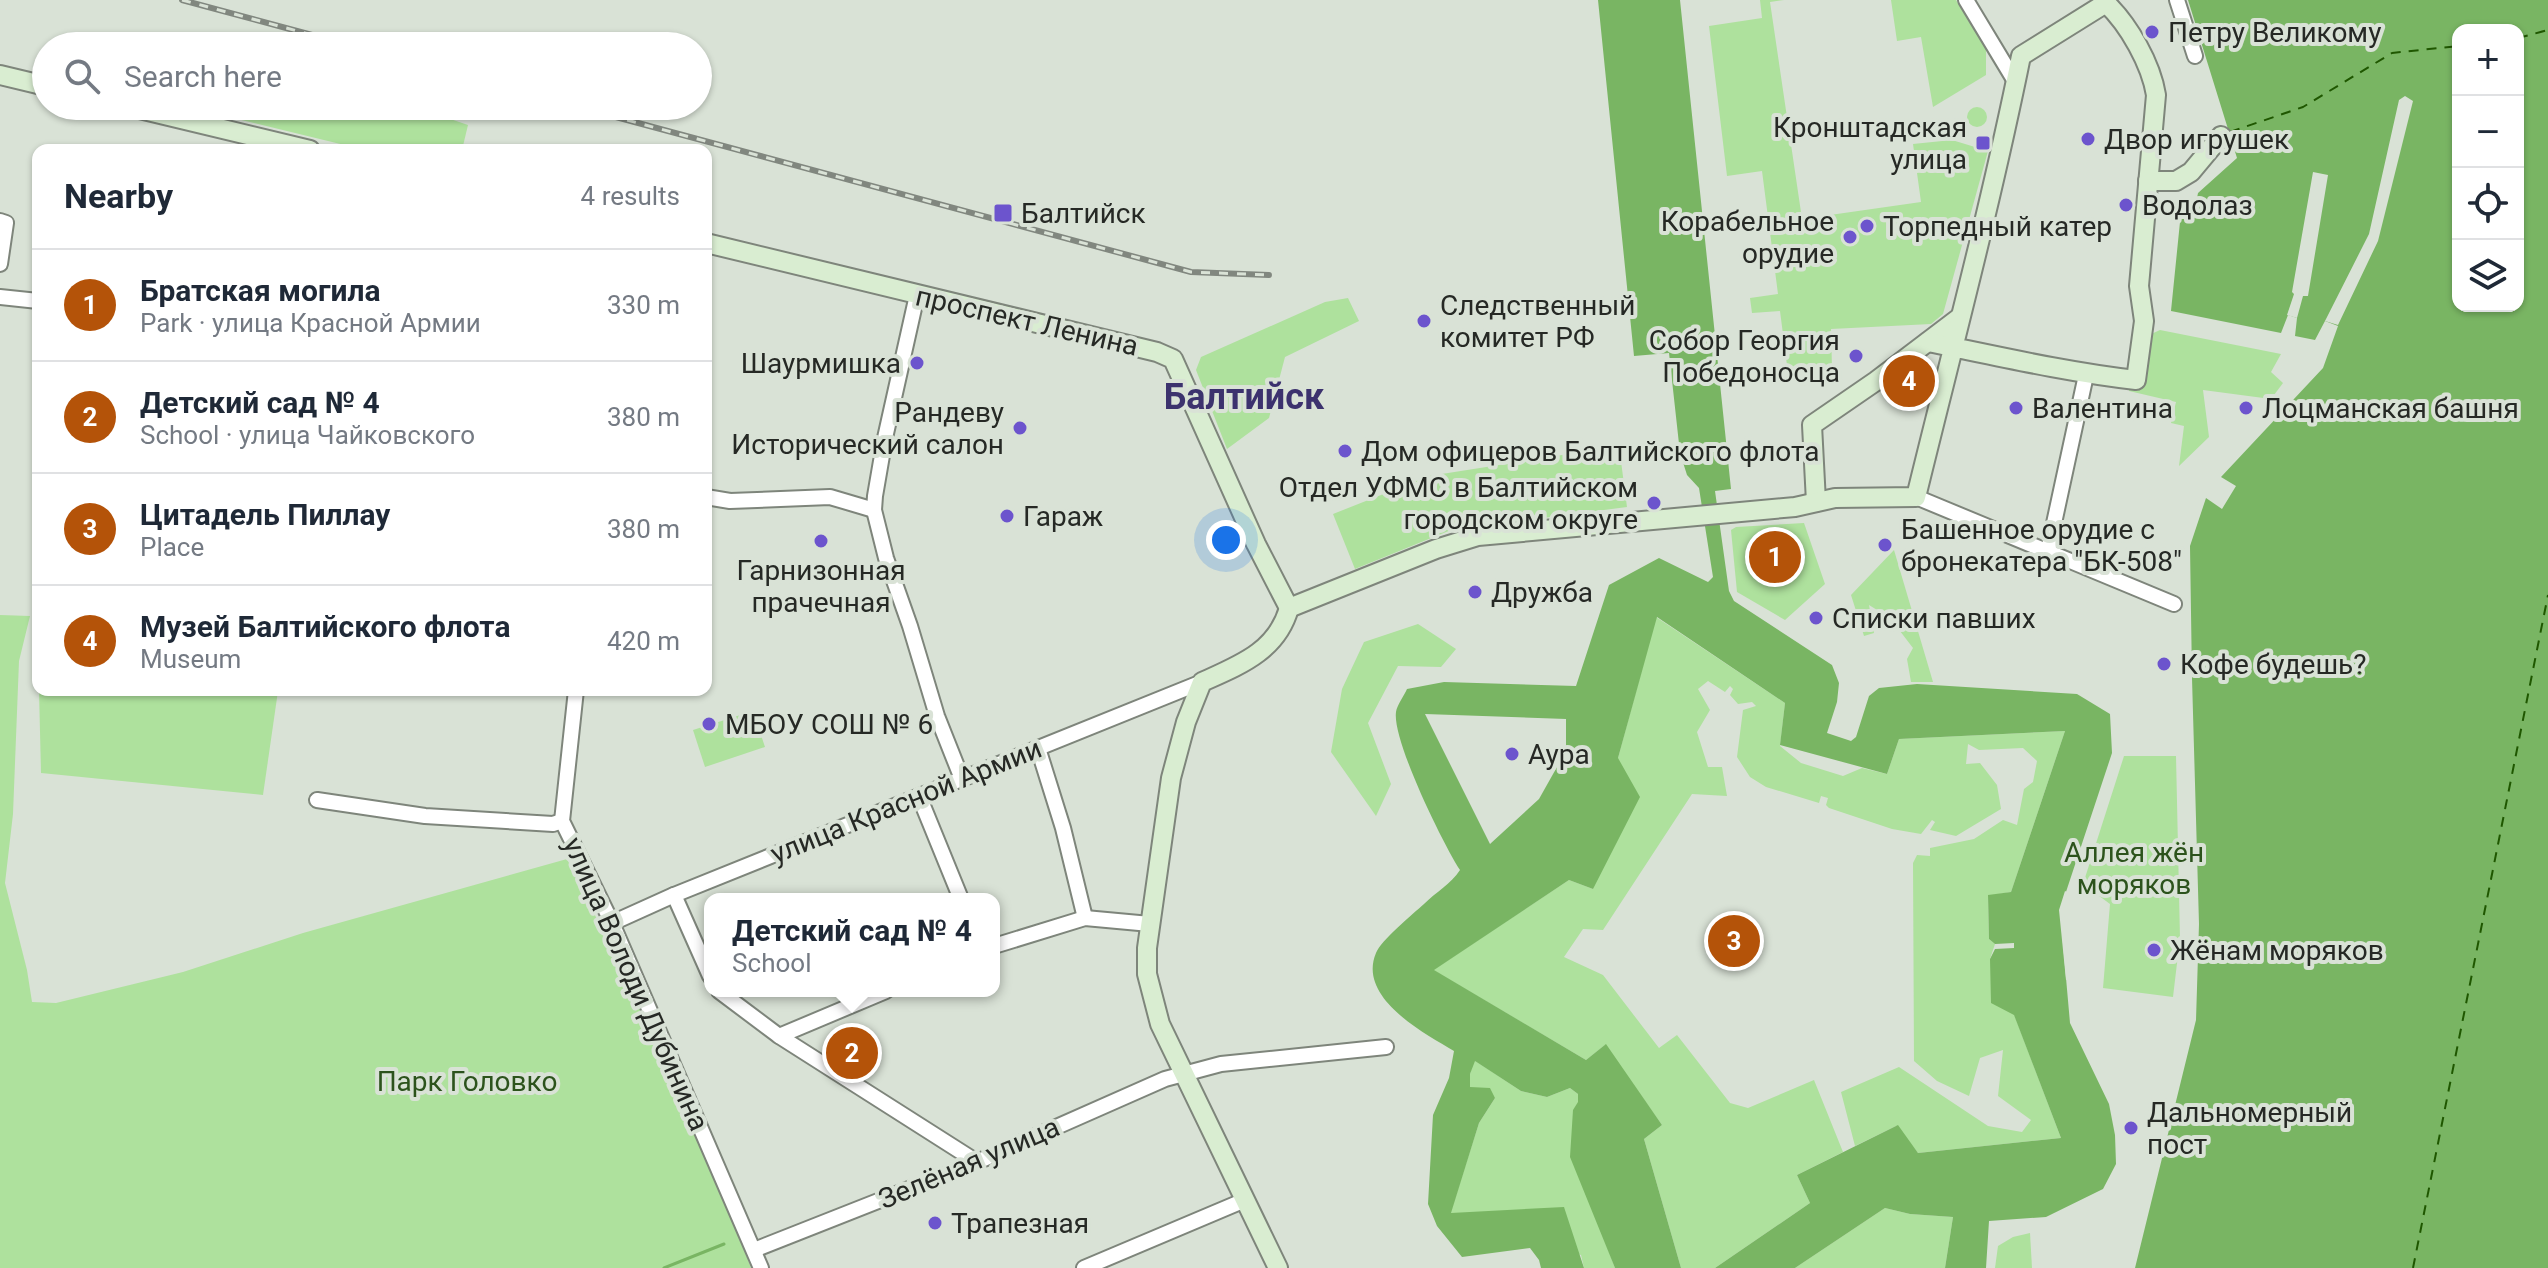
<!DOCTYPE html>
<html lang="en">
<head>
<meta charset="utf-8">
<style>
  :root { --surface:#fff; --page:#f2f2f3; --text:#1f2937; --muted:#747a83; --line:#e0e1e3; --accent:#b45309 }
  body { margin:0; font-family:Roboto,sans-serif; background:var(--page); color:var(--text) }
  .controls { position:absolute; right:24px; top:24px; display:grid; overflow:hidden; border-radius:16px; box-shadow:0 2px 6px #0004 }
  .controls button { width:72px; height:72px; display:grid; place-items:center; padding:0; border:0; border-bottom:2px solid var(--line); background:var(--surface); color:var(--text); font:40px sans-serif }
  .you { position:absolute; left:1226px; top:540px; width:28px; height:28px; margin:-20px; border:6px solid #fff; border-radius:50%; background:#1a73e8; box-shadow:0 0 0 12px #1a73e833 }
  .badge { display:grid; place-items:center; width:52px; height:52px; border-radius:50%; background:var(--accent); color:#fff; font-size:26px; font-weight:700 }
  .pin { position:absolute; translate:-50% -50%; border:4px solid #fff; box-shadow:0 2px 8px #0006 }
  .popup { position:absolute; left:704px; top:893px; width:296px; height:104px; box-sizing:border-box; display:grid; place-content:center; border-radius:16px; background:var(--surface); filter:drop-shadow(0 2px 6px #0005); font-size:26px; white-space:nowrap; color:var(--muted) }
  .popup b { font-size:30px; color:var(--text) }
  .popup::after { content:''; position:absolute; left:50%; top:100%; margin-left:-16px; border:16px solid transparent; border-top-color:var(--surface) }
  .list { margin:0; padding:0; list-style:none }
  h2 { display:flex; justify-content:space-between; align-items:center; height:104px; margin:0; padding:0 32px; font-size:34px }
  h2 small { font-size:26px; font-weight:400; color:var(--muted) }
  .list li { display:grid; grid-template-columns:52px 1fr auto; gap:24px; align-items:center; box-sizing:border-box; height:112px; padding:0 32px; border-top:2px solid var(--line) }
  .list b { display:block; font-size:30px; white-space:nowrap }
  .list p { margin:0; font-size:26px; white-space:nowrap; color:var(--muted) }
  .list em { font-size:26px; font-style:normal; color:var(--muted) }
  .icon { flex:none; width:44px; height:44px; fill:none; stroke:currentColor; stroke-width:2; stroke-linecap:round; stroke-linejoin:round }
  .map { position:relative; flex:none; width:2548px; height:1268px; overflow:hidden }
  .search { position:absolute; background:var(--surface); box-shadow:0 2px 6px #0004; left:32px; top:32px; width:680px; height:88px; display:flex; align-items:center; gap:20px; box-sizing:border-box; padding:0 28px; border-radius:44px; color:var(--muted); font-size:30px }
  .panel { position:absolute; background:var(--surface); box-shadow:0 2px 6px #0004; left:32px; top:144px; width:680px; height:552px; border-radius:16px }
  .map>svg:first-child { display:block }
  .green { fill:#aee19d }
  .water { fill:#79b563; fill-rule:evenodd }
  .pier { fill:#d9e2d6 }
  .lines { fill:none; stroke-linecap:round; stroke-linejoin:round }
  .stream { stroke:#79b563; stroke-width:3 }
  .ferry { stroke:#1f5700; stroke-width:2; stroke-dasharray:10 8; stroke-linecap:butt }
  .street-casing { stroke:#7e857b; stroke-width:18 }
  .secondary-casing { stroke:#7e857b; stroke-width:22 }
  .street { stroke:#fff; stroke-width:14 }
  .secondary { stroke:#d9edd1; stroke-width:18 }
  .rail-casing { stroke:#81877f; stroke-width:6 }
  .rail { stroke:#d9e2d6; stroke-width:3; stroke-dasharray:9; stroke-linecap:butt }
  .poi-dot { fill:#6c54cd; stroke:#d9e2d6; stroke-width:3 }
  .labels { text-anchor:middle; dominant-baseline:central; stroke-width:8; stroke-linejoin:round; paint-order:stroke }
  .poi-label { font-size:28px; fill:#262925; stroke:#d9e2d6; text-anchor:start }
  .street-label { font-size:28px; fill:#262925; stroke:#d9e2d6 }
  .park-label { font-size:28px; fill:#2c531c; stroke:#d9e2d6 }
  .district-label { font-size:36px; font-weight:bold; fill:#3c326e; stroke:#d9e2d6 }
</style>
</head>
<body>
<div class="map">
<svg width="2548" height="1268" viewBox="0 0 2548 1268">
  <rect width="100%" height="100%" fill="#d9e2d6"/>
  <g class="green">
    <polygon points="1760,0 1784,0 1770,2 1802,219 1921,202 1913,144 1952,140 1988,151 1943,314 1931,324 1831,329 1832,369 1788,373 1780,311 1752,313 1750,298 1778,294 1762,171 1727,176 1709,26 1762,18"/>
    <polygon points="1891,0 1956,0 1986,49 1986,75 1933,107 1921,37 1897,41"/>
    <polygon points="184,106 412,106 468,125 462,150 365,150"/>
    <circle cx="1977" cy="117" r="10"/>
    <polygon points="1348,298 1359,321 1285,357 1269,418 1227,449 1196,370 1201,357 1325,302"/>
    <polygon points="2160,330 2281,354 2271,372 2283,383 2271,399 2203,390 2209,437 2179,466 2184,426 2171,423 2176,402 2129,391 2134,334 2147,336"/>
    <polygon points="1619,446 1627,507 1451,530 1355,569 1333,514 1429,476"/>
    <polygon points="1804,523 1825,584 1785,620 1737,592 1731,530 1736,527"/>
    <polygon points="1894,550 1933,682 1911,682 1907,659 1913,648 1890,618 1869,605 1874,633 1864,636 1851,595"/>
    <polygon points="0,615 30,616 19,661 13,814 5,883 27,970 32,1002 56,1003 183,972 303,933 567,859 692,1110 751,1268 0,1268"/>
    <polygon points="1656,617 1785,703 1780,746 1801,763 1843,776 1862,768 1887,774 1899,739 2065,731 2011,892 1988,896 1989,939 1995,944 1990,959 2014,1014 2061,1138 1918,1153 1896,1126 1855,1146 1841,1092 1899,1067 1988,1126 2022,1132 2031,1120 1998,1096 2003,1050 1980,1058 1969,1096 1937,1081 1914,1061 1913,863 1917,855 1930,856 1930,848 1974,839 2003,820 2017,825 2024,789 2033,782 2037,761 2023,748 1979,750 1968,744 1966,764 1980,763 1997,785 2001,809 1956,836 1930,830 1935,822 1932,820 1921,834 1892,829 1829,808 1826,805 1828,798 1821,796 1819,803 1766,787 1750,777 1737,757 1743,710 1756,706 1752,702 1738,704 1730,695 1733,689 1730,686 1725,692 1708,681 1698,689 1710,710 1697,732 1708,767 1722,767 1727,796 1692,794 1603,930 1583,929 1564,957 1603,975 1659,1048 1677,1035 1730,1103 1748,1108 1814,1080 1843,1152 1797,1175 1810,1203 1715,1268 1681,1268 1644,1139 1662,1125 1605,1045 1586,1060 1433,970 1569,880 1593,889 1618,758"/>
    <polygon points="1418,624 1456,649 1441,667 1398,666 1368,723 1391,784 1376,816 1331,752 1342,689 1364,642"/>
    <polygon points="39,690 278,691 263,795 41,773"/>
    <polygon points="753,711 765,747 705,767 693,730"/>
    <polygon points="2124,756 2176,756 2180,938 2173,997 2103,988 2110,904 2083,884"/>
    <polygon points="1474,1060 1521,1091 1547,1097 1570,1088 1578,1094 1594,1212 1615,1268 1584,1268 1581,1255 1450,1214 1479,1123 1495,1098 1470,1087 1470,1074"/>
    <polygon points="1885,1208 1910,1214 1953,1217 1945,1268 1795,1268"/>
    <polygon points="2030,1233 2032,1268 1995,1268 1998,1246 2013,1237"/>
  </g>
  <g class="water">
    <path d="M1598 0H1680L1731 489 1715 491 1729 591 1734 601 1832 665 1839 683 1837 702 1827 733 1851 741 1856 737 1869 696 1879 688 1917 684 2077 694 2110 714 2112 753 2060 910 2070 1023 2109 1104 2115 1135 2116 1164 2103 1189 2046 1217 1989 1221 1986 1268H1945L1953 1217 1910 1214 1885 1208 1795 1268H1715L1810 1203 1797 1175 1898 1125 1918 1153 2061 1138 2014 1015 1991 1003 1990 959 1995 949 2014 948V943L1995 944 1989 939 1988 895 2011 892 2065 731 1899 739 1887 774 1780 745 1785 703 1657 617 1618 758 1640 797 1593 889 1569 880 1434 970 1586 1060 1606 1044 1662 1125 1644 1139 1681 1268H1615L1570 1157 1573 1110 1578 1102V1094L1570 1088 1547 1097 1521 1091 1475 1061 1470 1074V1087L1490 1088 1495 1098 1479 1123 1451 1213 1564 1207 1584 1268H1541L1539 1260 1530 1248 1462 1257 1437 1226 1428 1204 1433 1115 1449 1078 1454 1051C1424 1033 1357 998 1376 953 1381 940 1413 914 1424 904 1436 892 1451 884 1460 870 1443 844 1392 740 1396 712 1397 705 1404 696 1407 689L1444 682 1576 686 1609 585 1659 558 1708 582 1713 577 1699 488 1687 475 1680 453 1669 353 1634 356ZM1425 714 1566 719V751L1539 799 1490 844Z"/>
    <path d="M2188 0H2548V1268H2135L2196 1020 2199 924 2192 678 2190 546 2206 498 2222 509 2236 486 2221 477 2323 368 2338 326 2325 321 2315 340 2295 336 2297 318 2288 315 2281 333 2171 311 2181 212 2194 213 2198 193 2237 158ZM2458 30H2518V306H2458Z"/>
  </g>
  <g class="pier">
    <polygon points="2405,96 2413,101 2378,241 2338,325 2325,321 2369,234 2399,100"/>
    <polygon points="2313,172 2328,175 2308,296 2303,296 2297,318 2287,315 2294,294 2292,292"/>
    <polygon points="2065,891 2069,893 2064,910 2070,979 2066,980 2059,910"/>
  </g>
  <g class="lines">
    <polyline class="stream" points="664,1268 724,1244"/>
    <g class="ferry">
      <polyline points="2518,38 2548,30"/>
      <polyline points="2230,132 2303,107 2392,53 2458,46"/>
      <polyline points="2413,1268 2548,595"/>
    </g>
    <g class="street-casing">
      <g id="street">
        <polyline points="1966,0 2016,83"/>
        <polyline points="2177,0 2195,56"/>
        <polyline points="0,221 6,223 0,264"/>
        <polyline points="917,295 885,438 875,496 874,510 886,558 910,626 937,716 962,779"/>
        <polyline points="0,297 38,301"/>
        <polyline points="706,497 730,501 830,497 874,510"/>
        <polyline points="1916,497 2174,604"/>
        <polyline points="2048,551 2086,375"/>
        <polyline points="576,690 562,821 612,923 761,1268"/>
        <polyline points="1038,748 1063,828 1085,918"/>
        <polyline points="919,796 961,899"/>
        <polyline points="317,800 425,816 553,824 562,821"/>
        <polyline points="674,895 710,976"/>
        <polyline points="612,923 674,895 1202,682"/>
        <polyline points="994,946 1085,918 1150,924"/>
        <polyline points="719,991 779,1036 977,1162"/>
        <polyline points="779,1036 886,991"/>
        <polyline points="754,1250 977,1162 1165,1079 1221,1064 1386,1047"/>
        <polyline points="1084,1268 1245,1200"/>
      </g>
    </g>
    <g class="secondary-casing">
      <g id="secondary">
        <polyline points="0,75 46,86"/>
        <polyline points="127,106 310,150"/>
        <polyline points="2148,181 2176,181 2191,172 2221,136"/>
        <polyline points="706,243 1157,352 1173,359 1256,544 1289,608"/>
        <polyline points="1816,502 1812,425 1876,381 1959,318"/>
        <path d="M1289 608 1436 549 1478 536 1795 507 1835 498 1916 497C1952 350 1991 204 2021 56L2106 3C2129 25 2151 64 2156 95L2139 286 2144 321 2136 380C2066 372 1997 356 1928 342"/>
        <path d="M1278 1268 1160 1024 1147 974V948L1171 778 1186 722 1202 682C1240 665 1277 651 1289 608"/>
      </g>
    </g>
    <use href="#street" class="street"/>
    <use href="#secondary" class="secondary"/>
    <g class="rail-casing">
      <g id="rail">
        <polyline points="182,0 353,46"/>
        <polyline points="575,106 1191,272 1269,275"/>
      </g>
    </g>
    <use href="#rail" class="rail"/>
  </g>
  <g class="poi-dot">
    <circle cx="2152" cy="32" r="8"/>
    <circle cx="2088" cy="139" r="8"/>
    <rect x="1975" y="135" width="16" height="16" rx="4"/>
    <circle cx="2126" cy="205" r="8"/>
    <rect x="993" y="203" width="20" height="20" rx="4"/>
    <circle cx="1867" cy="226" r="8"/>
    <circle cx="1850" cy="237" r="8"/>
    <circle cx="1424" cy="321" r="8"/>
    <circle cx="1856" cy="356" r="8"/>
    <circle cx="917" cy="363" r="8"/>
    <circle cx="2016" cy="408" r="8"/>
    <circle cx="2246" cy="408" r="8"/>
    <circle cx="1020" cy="428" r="8"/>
    <circle cx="1345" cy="451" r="8"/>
    <circle cx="1654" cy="503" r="8"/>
    <circle cx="1007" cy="516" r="8"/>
    <circle cx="821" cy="541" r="8"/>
    <circle cx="1885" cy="545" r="8"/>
    <circle cx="1475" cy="592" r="8"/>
    <circle cx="1816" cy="618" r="8"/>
    <circle cx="2164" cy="664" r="8"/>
    <circle cx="709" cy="724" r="8"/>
    <circle cx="1512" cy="754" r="8"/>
    <circle cx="2154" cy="950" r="8"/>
    <circle cx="2131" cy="1128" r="8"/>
    <circle cx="935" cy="1223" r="8"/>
  </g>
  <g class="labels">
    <g class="poi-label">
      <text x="2168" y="32">Петру Великому</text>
      <text x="1967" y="127" text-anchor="end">Кронштадская<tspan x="1967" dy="32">улица</tspan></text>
      <text x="2104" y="139">Двор игрушек</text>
      <text x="2142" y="205">Водолаз</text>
      <text x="1021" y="213">Балтийск</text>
      <text x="1834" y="221" text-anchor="end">Корабельное<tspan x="1834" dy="32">орудие</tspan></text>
      <text x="1883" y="226">Торпедный катер</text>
      <text x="1440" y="305">Следственный<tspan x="1440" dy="32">комитет РФ</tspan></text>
      <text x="1840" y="340" text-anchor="end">Собор Георгия<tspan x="1840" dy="32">Победоносца</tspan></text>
      <text x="901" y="363" text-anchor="end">Шаурмишка</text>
      <text x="2032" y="408">Валентина</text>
      <text x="2262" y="408">Лоцманская башня</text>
      <text x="1004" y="412" text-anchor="end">Рандеву<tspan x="1004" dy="32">Исторический салон</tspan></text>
      <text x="1361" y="451">Дом офицеров Балтийского флота</text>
      <text x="1638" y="487" text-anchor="end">Отдел УФМС в Балтийском<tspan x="1638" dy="32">городском округе</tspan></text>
      <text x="1023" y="516">Гараж</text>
      <text x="1901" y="529">Башенное орудие с<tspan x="1901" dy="32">бронекатера "БК-508"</tspan></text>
      <text x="821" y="570" text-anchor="middle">Гарнизонная<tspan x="821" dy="32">прачечная</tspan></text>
      <text x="1491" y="592">Дружба</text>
      <text x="1832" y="618">Списки павших</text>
      <text x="2180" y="664">Кофе будешь?</text>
      <text x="725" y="724">МБОУ СОШ № 6</text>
      <text x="1528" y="754">Аура</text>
      <text x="2170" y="950">Жёнам моряков</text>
      <text x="2147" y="1112">Дальномерный<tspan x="2147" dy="32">пост</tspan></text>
      <text x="951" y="1223">Трапезная</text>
    </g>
    <g class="street-label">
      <text transform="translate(1027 321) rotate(13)">проспект Ленина</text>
      <text transform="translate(906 801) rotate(-22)">улица Красной Армии</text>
      <text transform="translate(636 984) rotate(66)">улица Володи Дубинина</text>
      <text transform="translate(969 1163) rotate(-23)">Зелёная улица</text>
    </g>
    <g class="park-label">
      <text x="2134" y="852">Аллея жён<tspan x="2134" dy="32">моряков</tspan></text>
      <text x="467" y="1081">Парк Головко</text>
    </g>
    <g class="district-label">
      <text x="1244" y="397">Балтийск</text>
    </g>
  </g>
</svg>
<div class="controls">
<button>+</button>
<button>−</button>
<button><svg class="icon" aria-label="locate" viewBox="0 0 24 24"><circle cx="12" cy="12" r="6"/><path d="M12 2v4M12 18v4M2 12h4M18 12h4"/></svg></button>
<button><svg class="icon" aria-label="layers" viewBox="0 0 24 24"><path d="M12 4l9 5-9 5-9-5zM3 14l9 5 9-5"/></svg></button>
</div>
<div class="you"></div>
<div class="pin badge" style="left:1775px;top:557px">1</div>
<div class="pin badge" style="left:852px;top:1053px">2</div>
<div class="popup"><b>Детский сад № 4</b>School</div>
<div class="pin badge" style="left:1734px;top:941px">3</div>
<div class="pin badge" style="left:1909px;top:381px">4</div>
<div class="search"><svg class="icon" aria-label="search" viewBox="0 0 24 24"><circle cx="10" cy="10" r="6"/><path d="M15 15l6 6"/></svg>Search here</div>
<section class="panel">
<h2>Nearby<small>4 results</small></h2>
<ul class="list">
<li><span class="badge">1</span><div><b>Братская могила</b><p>Park · улица Красной Армии</p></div><em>330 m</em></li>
<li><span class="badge">2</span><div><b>Детский сад № 4</b><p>School · улица Чайковского</p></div><em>380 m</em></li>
<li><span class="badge">3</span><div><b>Цитадель Пиллау</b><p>Place</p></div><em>380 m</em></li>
<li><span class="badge">4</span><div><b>Музей Балтийского флота</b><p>Museum</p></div><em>420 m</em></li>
</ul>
</section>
</div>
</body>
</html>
